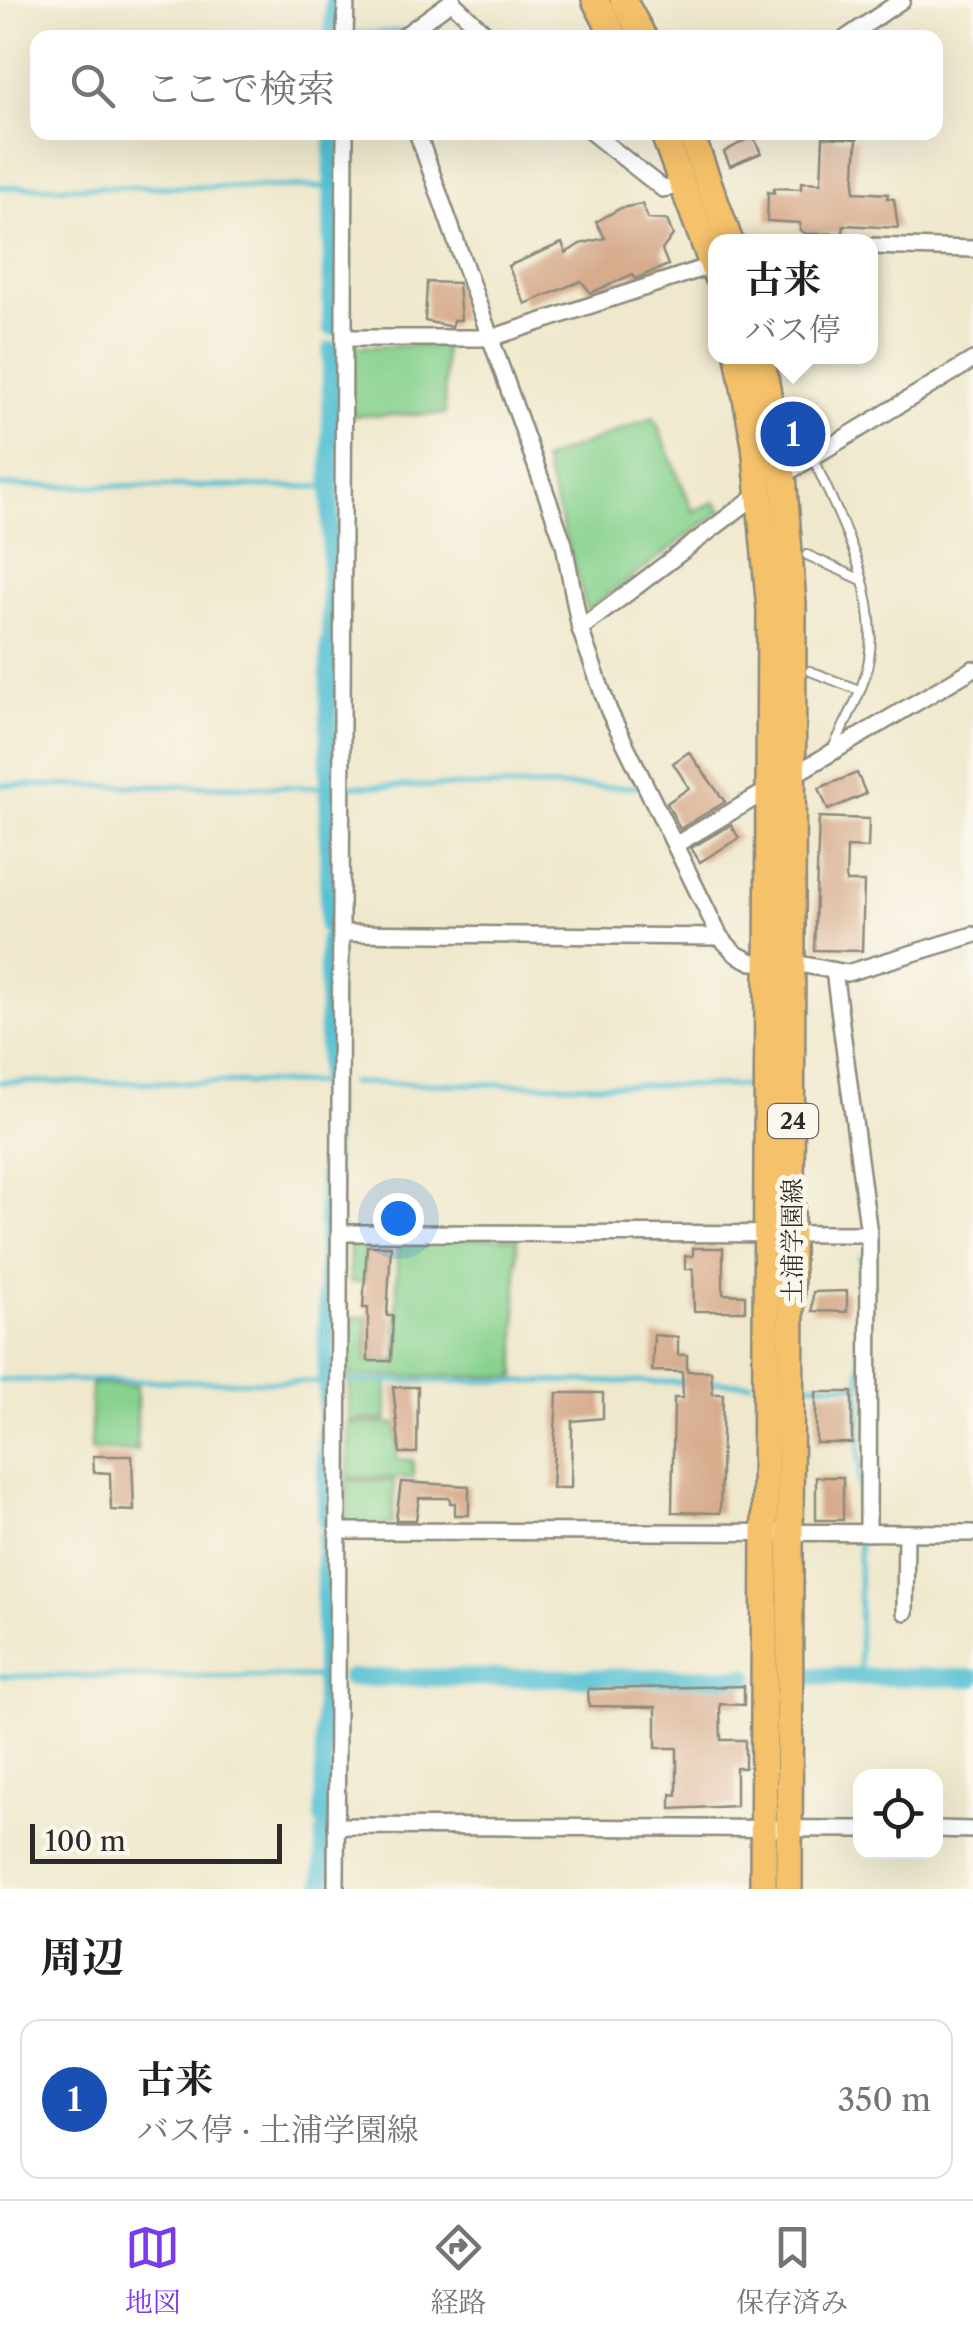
<!DOCTYPE html>
<html lang="ja">
<head>
<meta charset="utf-8">
<style>
  :root { --surface:#fff; --page:#f2f2f2; --text:#202124; --muted:#757577; --line:#e0e0e0; --accent:#7c3aed }
  body { margin:0; font-family:"Libre Caslon Text","Noto Serif JP",serif; background:var(--page); color:var(--text) }
  .controls { position:absolute; right:30px; bottom:30px; display:grid; overflow:hidden; border-radius:20px; box-shadow:0 10px 40px #0002 }
  .controls button { width:90px; height:90px; display:grid; place-items:center; padding:0; border:0; border-bottom:2px solid var(--line); background:var(--surface); color:var(--text); font:50px sans-serif }
  .scale { position:absolute; left:30px; bottom:25px; width:252px; box-sizing:border-box; padding-left:10px; border:5px solid #2b2b2b; border-top:0; font-size:28px; line-height:35px; white-space:nowrap; color:#2b2b2b; -webkit-text-stroke:8px #fbf7ec; paint-order:stroke }
  .you { position:absolute; left:398px; top:1218px; width:35px; height:35px; margin:-25px; border:8px solid #fff; border-radius:50%; background:#1a73e8; box-shadow:0 0 0 15px #1a73e833 }
  .badge { display:grid; place-items:center; width:65px; height:65px; border-radius:50%; background:var(--accent); color:#fff; font-size:32px; font-weight:700 }
  .pin { position:absolute; translate:-50% -50%; border:5px solid #fff; box-shadow:0 2px 10px #0006 }
  .popup { position:absolute; left:708px; top:234px; width:170px; height:130px; box-sizing:border-box; display:grid; place-content:center; border-radius:20px; background:var(--surface); filter:drop-shadow(0 2px 8px #0005); font-size:32px; white-space:nowrap; color:var(--muted) }
  .popup b { font-size:38px; color:var(--text) }
  .popup::after { content:''; position:absolute; left:50%; top:100%; margin-left:-20px; border:20px solid transparent; border-top-color:var(--surface) }
  .list { margin:0; padding:0; list-style:none }
  h2 { display:flex; justify-content:space-between; align-items:center; height:130px; margin:0; padding:0 40px; font-size:42px }
  h2 small { font-size:32px; font-weight:400; color:var(--muted) }
  .list li { display:grid; grid-template-columns:65px 1fr auto; gap:30px; align-items:center; box-sizing:border-box; height:160px; margin:0 20px 20px; padding:0 20px; border:2px solid var(--line); border-radius:20px }
  .list b { display:block; font-size:38px; white-space:nowrap }
  .list p { margin:0; font-size:32px; white-space:nowrap; color:var(--muted) }
  .list em { font-size:32px; font-style:normal; color:var(--muted) }
  .icon { flex:none; width:55px; height:55px; fill:none; stroke:currentColor; stroke-width:2; stroke-linecap:round; stroke-linejoin:round }
  .map { position:relative; flex:none; width:973px; height:1889px; overflow:hidden }
  .search { position:absolute; background:var(--surface); box-shadow:0 10px 40px #0002; left:30px; right:30px; top:30px; height:110px; display:flex; align-items:center; gap:25px; box-sizing:border-box; padding:0 35px; border-radius:20px; color:var(--muted); font-size:38px }
  .sheet { height:310px; background:var(--surface) }
  nav { display:flex; justify-content:space-around; align-items:center; box-sizing:border-box; height:140px; border-top:2px solid var(--line); background:var(--surface); font-size:28px; color:var(--muted) }
  nav a { display:grid; justify-items:center; gap:5px }
  nav .on { color:var(--accent) }
  .map>svg:first-child { display:block }
  .green { fill:#87d28f; stroke:#597e5d; stroke-width:2.5 }
  .lines { fill:none; stroke-linecap:round; stroke-linejoin:round }
  .stream { stroke:#57c1d3; stroke-width:5 }
  .canal { stroke:#57c1d3; stroke-width:18 }
  .building { fill:#d7ac8d }
  .service-casing { stroke:#8d8a7c; stroke-width:12 }
  .minor-casing { stroke:#8d8a7c; stroke-width:20 }
  .primary-casing { stroke:#8d8a7c; stroke-width:30 }
  .service { stroke:#fff; stroke-width:8 }
  .minor { stroke:#fff; stroke-width:15 }
  .primary { stroke:#f5c16b; stroke-width:25 }
  .labels { text-anchor:middle; dominant-baseline:central; stroke-width:10; stroke-linejoin:round; paint-order:stroke }
  .shield { fill:#fbf7ec; stroke:#696865; stroke-width:2.5 }
  .shield-label { font-size:22px; font-weight:bold; fill:#2b2b2b }
  .street-label { font-size:25px; fill:#2b2b2b; stroke:#fbf7ec }
</style>
</head>
<body>
<div class="map">
<svg width="973" height="1889" viewBox="0 0 973 1889">
  <rect width="100%" height="100%" fill="#fbf7ec"/>
  <filter id="ink" filterUnits="userSpaceOnUse"><feTurbulence type="fractalNoise" baseFrequency=".01" numOctaves="2"/><feDisplacementMap in="SourceGraphic" scale="20" xChannelSelector="R" yChannelSelector="G"/><feConvolveMatrix kernelMatrix="1 2 1 2 8 2 1 2 1" color-interpolation-filters="sRGB"/></filter>
  <filter id="wash" filterUnits="userSpaceOnUse"><feTurbulence type="fractalNoise" baseFrequency=".0048" numOctaves="4" result="noise"/><feDisplacementMap in="SourceGraphic" scale="40" xChannelSelector="R" yChannelSelector="G"/><feGaussianBlur stdDeviation="2.25" result="paint"/><feColorMatrix in="noise" values="0 0 0 0 0 0 0 0 0 0 0 0 0 0 0 0 0 1.4 0 .05"/><feComposite in="paint" operator="in"/></filter>
  <g filter="url(#wash)">
    <rect width="100%" height="100%" fill="#efe8cc"/>
    <g class="green">
      <polygon points="444,345 445,414 351,416 353,347"/>
      <polygon points="654,417 693,511 715,502 722,510 587,611 543,460"/>
      <polygon points="350,1237 517,1239 516,1377 348,1376 349,1317 367,1317 367,1361 397,1361 397,1245 365,1244 364,1282 350,1282"/>
      <rect x="349" y="1382" width="38" height="38"/>
      <polygon points="91,1384 137,1386 137,1451 91,1451"/>
      <polygon points="349,1423 397,1424 397,1459 413,1460 413,1478 348,1477"/>
      <polygon points="347,1480 395,1481 392,1524 346,1524"/>
    </g>
    <g class="lines">
      <g class="stream">
        <polyline points="353,34 400,31"/>
        <polyline points="0,187 332,187"/>
        <polyline points="0,486 330,487"/>
        <polyline points="0,785 330,787"/>
        <polyline points="350,786 636,787"/>
        <polyline points="0,1082 328,1083"/>
        <polyline points="350,1083 748,1086"/>
        <polyline points="0,1380 328,1382"/>
        <polyline points="347,1381 689,1382"/>
        <polyline points="705,1382 750,1383"/>
        <polyline points="810,1384 857,1385"/>
        <polyline points="859,1529 861,1257"/>
        <polyline points="859,1540 860,1678"/>
        <polyline points="0,1676 324,1677"/>
      </g>
      <g class="canal">
        <polyline points="333,34 334,0"/>
        <polyline points="331,327 333,132"/>
        <polyline points="330,631 331,350"/>
        <polyline points="328,927 329,643"/>
        <polyline points="327,1225 328,942"/>
        <polyline points="326,1521 327,1237"/>
        <polyline points="811,1676 973,1678"/>
        <polyline points="350,1678 746,1677"/>
        <polyline points="323,1819 325,1538"/>
        <polyline points="323,1889 324,1834"/>
      </g>
    </g>
    <g id="blocks">
      <g class="building">
        <polygon points="753,136 761,153 730,166 724,152"/>
        <polygon points="823,137 857,139 854,192 888,194 887,198 894,199 898,228 844,225 843,233 806,234 800,230 800,223 767,221 768,192 774,193 774,188 801,189 801,182 821,183"/>
        <polygon points="642,204 648,219 667,220 673,235 662,250 668,265 635,279 633,274 591,293 581,281 525,304 508,266 562,243 566,253 580,244 605,238 596,222 621,208"/>
        <polygon points="427,282 458,283 461,320 453,320 452,327 425,321"/>
        <polygon points="689,752 725,802 680,829 667,803 689,788 673,763"/>
        <polygon points="857,773 866,794 828,810 819,788"/>
        <polygon points="819,817 869,819 868,848 847,847 846,882 864,882 862,951 814,950"/>
        <polygon points="731,825 739,838 700,862 691,848"/>
        <polygon points="367,1246 391,1246 387,1316 393,1316 391,1361 368,1361 368,1308 363,1308"/>
        <polygon points="693,1248 723,1248 723,1294 745,1295 745,1311 694,1311 693,1269 685,1269 685,1256 693,1256"/>
        <polygon points="847,1291 847,1312 812,1311 813,1292"/>
        <polygon points="654,1335 678,1337 678,1355 687,1355 687,1371 711,1371 713,1394 723,1394 720,1513 672,1512 674,1398 683,1398 682,1372 652,1371"/>
        <polygon points="393,1387 418,1387 417,1453 400,1453"/>
        <rect x="816" y="1392" width="36" height="51"/>
        <polygon points="557,1393 603,1393 603,1418 572,1421 571,1488 552,1488"/>
        <polygon points="93,1456 132,1456 134,1511 111,1510 110,1473 94,1472"/>
        <rect x="816" y="1477" width="27" height="43"/>
        <polygon points="401,1482 469,1486 469,1515 455,1515 455,1503 450,1503 450,1498 419,1498 416,1520 396,1520"/>
        <polygon points="744,1686 744,1705 720,1704 721,1740 745,1740 745,1768 736,1768 736,1806 671,1809 671,1794 677,1795 677,1748 656,1748 656,1707 589,1706 588,1689"/>
      </g>
    </g>
  </g>
  <g filter="url(#ink)">
    <use href="#blocks" fill-opacity="0" stroke="#8d8a7c" stroke-width="2.5"/>
    <g class="lines">
      <g class="service-casing">
        <g id="service">
          <path d="M813 458C840 519 880 591 869 659 864 690 847 719 834 746"/>
          <polyline points="807,555 862,580"/>
          <polyline points="810,671 859,690"/>
        </g>
      </g>
      <g class="minor-casing">
        <g id="minor">
          <polyline points="451,1 490,38"/>
          <polyline points="345,38 346,0"/>
          <polyline points="401,38 453,0"/>
          <polyline points="846,38 902,0"/>
          <polyline points="417,132 564,544 580,629 609,711 720,937 736,954 752,962 794,963 847,973 973,935"/>
          <polyline points="591,132 663,189 684,185"/>
          <polyline points="870,246 973,249"/>
          <polyline points="345,338 491,338 716,264"/>
          <polyline points="780,477 973,360"/>
          <polyline points="580,629 762,491"/>
          <polyline points="675,845 973,669"/>
          <polyline points="342,933 720,937"/>
          <polyline points="834,971 869,1234 868,1533"/>
          <polyline points="340,1233 869,1234"/>
          <polyline points="338,1531 973,1533"/>
          <polyline points="905,1612 906,1533"/>
          <polyline points="336,1826 860,1829"/>
          <polyline points="936,1829 973,1830"/>
          <polyline points="336,1889 345,132"/>
        </g>
      </g>
      <g class="primary-casing">
        <g id="primary">
          <polyline points="595,0 615,38"/>
          <polyline points="623,0 644,38"/>
          <polyline points="663,132 716,275"/>
          <polyline points="690,132 730,242"/>
          <polyline points="738,356 755,445 770,610 763,1889"/>
          <polyline points="761,356 783,475 793,604 789,1889"/>
        </g>
      </g>
      <use href="#service" class="service"/>
      <use href="#minor" class="minor"/>
      <use href="#primary" class="primary"/>
    </g>
  </g>
  <g class="labels">
    <rect class="shield" x="768" y="1104" width="50" height="34" rx="8"/>
    <g class="shield-label">
      <text x="793" y="1121">24</text>
    </g>
    <g class="street-label">
      <text transform="translate(792 1241) rotate(-90)">土浦学園線</text>
    </g>
  </g>
</svg>
<div class="controls">
<button><svg class="icon" aria-label="locate" viewBox="0 0 24 24"><circle cx="12" cy="12" r="6"/><path d="M12 2v4M12 18v4M2 12h4M18 12h4"/></svg></button>
</div>
<div class="scale">100 m</div>
<div class="you"></div>
<div class="pin badge" style="left:793px;top:434px;background:#1a4fb4">1</div>
<div class="popup"><b>古来</b>バス停</div>
<div class="search"><svg class="icon" aria-label="search" viewBox="0 0 24 24"><circle cx="10" cy="10" r="6"/><path d="M15 15l6 6"/></svg>ここで検索</div>
</div>
<section class="sheet">
<h2>周辺<small></small></h2>
<ul class="list">
<li><span class="badge" style="background:#1a4fb4">1</span><div><b>古来</b><p>バス停 · 土浦学園線</p></div><em>350 m</em></li>
</ul>
</section>
<nav>
<a class="on"><svg class="icon" aria-label="map" viewBox="0 0 24 24"><path d="M3 6l6-2 6 2 6-2v14l-6 2-6-2-6 2zM9 4v14M15 6v14"/></svg>地図</a>
<a><svg class="icon" aria-label="directions" viewBox="0 0 24 24"><path d="M12 3l9 9-9 9-9-9zM9 14v-3h6M13 9l2 2-2 2"/></svg>経路</a>
<a><svg class="icon" aria-label="saved" viewBox="0 0 24 24"><path d="M7 4h10v16l-5-4-5 4z"/></svg>保存済み</a>
</nav>
</body>
</html>
